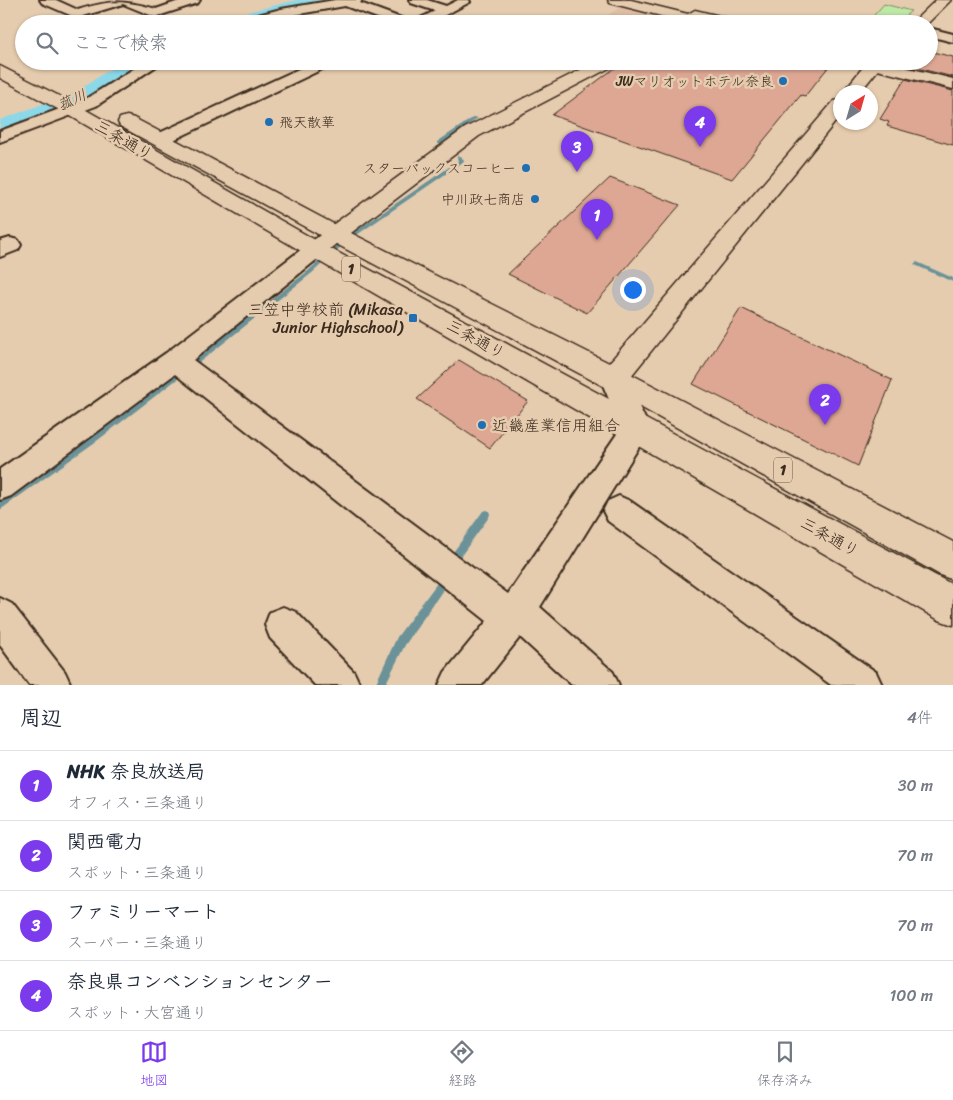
<!DOCTYPE html>
<html lang="ja">
<head>
<meta charset="utf-8">
<style>
  :root { --surface:#fff; --page:#f2f2f3; --text:#1f2937; --muted:#747a83; --line:#e0e1e3; --accent:#7c3aed }
  body { margin:0; font-family:Sriracha,"Klee One",sans-serif; background:var(--page); color:var(--text) }
  .compass { position:absolute; left:833px; top:85px; width:45px; height:45px; border-radius:50%; background:var(--surface); box-shadow:0 1px 4px #0004; rotate:37deg }
  .you { position:absolute; left:632px; top:289px; width:18px; height:18px; margin:-12px; border:4px solid #fff; border-radius:50%; background:#1a73e8; box-shadow:0 0 0 8px #1a73e833 }
  .badge { display:grid; place-items:center; width:32px; height:32px; border-radius:50%; background:var(--accent); color:#fff; font-size:16px; font-weight:700 }
  .pin { position:absolute; translate:-50% -41px; filter:drop-shadow(0 1px 2px #0008) }
  .pin::after { content:''; position:absolute; top:26px; width:18px; height:15px; background:inherit; clip-path:polygon(0 0,100% 0,50% 100%) }
  .list { margin:0; padding:0; list-style:none }
  h2 { display:flex; justify-content:space-between; align-items:center; height:65px; margin:0; padding:0 20px; font-size:21px }
  h2 small { font-size:16px; font-weight:400; color:var(--muted) }
  .list li { display:grid; grid-template-columns:32px 1fr auto; gap:15px; align-items:center; box-sizing:border-box; height:70px; padding:0 20px; border-top:1px solid var(--line) }
  .list b { display:block; font-size:19px; white-space:nowrap }
  .list p { margin:0; font-size:16px; white-space:nowrap; color:var(--muted) }
  .list em { font-size:16px; font-style:normal; color:var(--muted) }
  .icon { flex:none; width:28px; height:28px; fill:none; stroke:currentColor; stroke-width:2; stroke-linecap:round; stroke-linejoin:round }
  .map { position:relative; flex:none; width:953px; height:685px; overflow:hidden }
  .search { position:absolute; background:var(--surface); box-shadow:0 1px 4px #0004; left:15px; right:15px; top:15px; height:55px; display:flex; align-items:center; gap:12px; box-sizing:border-box; padding:0 18px; border-radius:28px; color:var(--muted); font-size:19px }
  .sheet { height:345px; background:var(--surface) }
  nav { display:flex; justify-content:space-around; align-items:center; box-sizing:border-box; height:70px; border-top:1px solid var(--line); background:var(--surface); font-size:14px; color:var(--muted) }
  nav a { display:grid; justify-items:center; gap:2px }
  nav .on { color:var(--accent) }
  .map>svg:first-child { display:block }
  .built { fill:#e0bea3 }
  .green { fill:#bde8a5; stroke:#7c8962 }
  .lines { fill:none; stroke-linecap:round; stroke-linejoin:round }
  .stream { fill:#6b9298; fill-rule:evenodd }
  .river { fill:#8bd8e9; fill-rule:evenodd }
  .building { fill:#dda794; stroke:#3b2a1e }
  .minor-casing { stroke:#3b2a1e; stroke-width:4 }
  .tertiary-casing { stroke:#3b2a1e; stroke-width:3 }
  .primary-casing { stroke:#3b2a1e; stroke-width:3 }
  .trunk-casing { stroke:#3b2a1e; stroke-width:3 }
  .minor { fill:#e6ccae; fill-rule:evenodd }
  .tertiary { fill:#e6ccae; fill-rule:evenodd }
  .primary { fill:#e6ccae; fill-rule:evenodd }
  .trunk { fill:#e6ccae; fill-rule:evenodd }
  .poi-dot { fill:#1f6fb2; stroke:#e6ccae; stroke-width:2 }
  .labels { text-anchor:middle; dominant-baseline:central; stroke-width:5; stroke-linejoin:round; paint-order:stroke }
  .far-poi-label { font-size:14px; fill:#3b2a1e; stroke:#e6ccae; text-anchor:end }
  .far-water-label { font-size:15px; font-style:italic; fill:#433b32; stroke:#e6ccae }
  .shield { fill:#e6ccae; stroke:#6e5b49; stroke-width:1 }
  .shield-label { font-size:15px; font-weight:bold; fill:#3b2a1e }
  .street-label { font-size:16px; fill:#3b2a1e; stroke:#e6ccae }
  .poi-label { font-size:16px; fill:#3b2a1e; stroke:#e6ccae; text-anchor:end }
</style>
</head>
<body>
<div class="map">
<svg width="953" height="685" viewBox="0 0 953 685">
  <rect width="100%" height="100%" fill="#e6ccae"/>
  <filter id="ink" filterUnits="userSpaceOnUse"><feTurbulence type="fractalNoise" baseFrequency=".02" numOctaves="2"/><feDisplacementMap in="SourceGraphic" scale="10" xChannelSelector="R" yChannelSelector="G"/><feConvolveMatrix kernelMatrix="1 2 1 2 8 2 1 2 1" color-interpolation-filters="sRGB"/></filter>
  <g filter="url(#ink)">
    <polygon class="built" points="622,6 663,17 654,24 594,24"/>
    <polygon class="green" points="884,4 911,11 896,24 866,24"/>
    <g class="lines">
      <g class="stream">
        <polygon points="474,117 478,118 441,144 437,144 437,142"/>
        <polygon points="457,156 461,156 464,161 463,162 345,243 312,273 206,357 98,440 0,510 0,501 92,436 202,353 308,271 341,241 458,161 457,157"/>
        <polygon points="917,262 953,278 953,282 915,265 914,264 915,263"/>
        <polygon points="486,510 489,511 490,514 489,517 460,557 456,567 453,569 450,567 448,564 454,551 483,511"/>
        <polygon points="446,573 449,575 451,578 449,581 405,645 385,685 375,685 397,637 443,575"/>
      </g>
      <g class="river">
        <polygon points="297,0 341,0 338,4 247,24 211,24 214,20"/>
        <polygon points="123,61 150,61 147,66 93,102 0,137 0,120 75,92"/>
      </g>
    </g>
    <g class="building">
      <polygon points="929,51 953,57 953,77 913,67 916,61 929,61"/>
      <polygon points="624,61 816,61 830,65 805,96 801,95 732,179 552,115"/>
      <polygon points="905,79 953,91 953,145 887,126 889,122 880,119"/>
      <polygon points="610,178 680,205 587,313 508,274"/>
      <polygon points="741,308 892,380 858,466 693,384"/>
      <polygon points="459,360 528,401 490,448 417,399"/>
    </g>
    <g class="lines">
      <g class="minor-casing">
        <g id="minor">
          <path d="M40 0H56L78 10C110 0 123 0 156 9L182 0H200L198 3 155 17 123 4 77 18 42 3Z"/>
          <polygon points="335,0 362,0 360,3 412,22 435,11 411,3 409,0 427,0 446,6 458,0 469,0 470,2 428,24 394,24 345,6 282,17 256,24 234,24 235,21 281,9"/>
          <polygon points="929,28 953,34 953,42 929,36"/>
          <polygon points="146,61 164,61 96,106 0,142 0,131 84,100"/>
          <polygon points="316,61 335,61 333,64 167,143 161,144 155,143 152,139 155,135"/>
          <polygon points="335,227 342,229 345,234 342,239 193,360 508,594 621,428 600,378 604,371 613,368 622,371 650,429 540,607 613,672 619,685 572,685 520,637 482,685 439,685 445,672 487,621 175,374 11,496 0,500 0,469 166,353 328,229"/>
          <polygon points="10,238 18,240 21,245 18,250 0,257 0,241"/>
          <polygon points="619,496 630,501 876,672 882,685 831,685 608,521 603,511 608,501"/>
          <polygon points="0,598 12,604 65,672 71,685 29,685 0,645"/>
          <polygon points="283,607 296,612 354,672 360,685 315,685 270,638 265,625 270,612"/>
        </g>
      </g>
      <g class="tertiary-casing">
        <g id="tertiary">
          <polygon points="936,0 951,0 927,24 911,24"/>
          <polygon points="598,61 619,61 617,64 479,136 343,239 335,241 327,239 323,234 327,229 465,128"/>
          <polygon points="868,61 885,61 860,92 843,92"/>
          <polygon points="840,100 840,116 623,386 613,390 603,386 599,378 603,370 834,101"/>
        </g>
      </g>
      <g class="primary-casing">
        <g id="primary">
          <polygon points="0,66 79,106 324,245 953,585 953,625 939,620 308,255 67,114 0,78"/>
          <polygon points="127,116 134,118 343,229 623,370 953,542 953,580 940,575 603,386 327,239 120,126 118,122 120,118"/>
        </g>
      </g>
      <g class="trunk-casing">
        <g id="trunk">
          <polygon points="608,0 631,0 688,14 695,10 741,21 743,24 693,24 610,3"/>
          <polygon points="851,61 880,61 953,79 953,89 853,64"/>
        </g>
      </g>
      <use href="#minor" class="minor"/>
      <use href="#tertiary" class="tertiary"/>
      <use href="#primary" class="primary"/>
      <use href="#trunk" class="trunk"/>
    </g>
  </g>
  <g class="poi-dot">
    <circle cx="783" cy="81" r="5"/>
    <circle cx="269" cy="122" r="5"/>
    <circle cx="526" cy="168" r="5"/>
    <circle cx="535" cy="199" r="5"/>
    <rect x="408" y="313" width="10" height="10" rx="2.5"/>
    <circle cx="482" cy="425" r="5"/>
  </g>
  <g class="labels">
    <g class="far-poi-label">
      <text x="773" y="81">JWマリオットホテル奈良</text>
      <text x="279" y="122" text-anchor="start">飛天散華</text>
      <text x="516" y="168">スターバックスコーヒー</text>
      <text x="525" y="199">中川政七商店</text>
    </g>
    <g class="far-water-label">
      <text transform="translate(72 100) rotate(-24)">菰川</text>
    </g>
    <g class="shield">
      <rect x="342" y="256.5" width="18" height="25" rx="4"/>
      <rect x="774" y="457.5" width="18" height="25" rx="4"/>
    </g>
    <g class="shield-label">
      <text x="351" y="269">1</text>
      <text x="783" y="470">1</text>
    </g>
    <g class="street-label">
      <text transform="translate(124 140) rotate(30)">三条通り</text>
      <text transform="translate(476 339) rotate(29)">三条通り</text>
      <text transform="translate(830 537) rotate(29)">三条通り</text>
    </g>
    <g class="poi-label">
      <text x="403" y="309">三笠中学校前 (Mikasa<tspan x="403" dy="18">Junior Highschool)</tspan></text>
      <text x="492" y="425" text-anchor="start">近畿産業信用組合</text>
    </g>
  </g>
</svg>
<svg class="compass" viewBox="-18 -18 36 36"><path d="M0-13l5 13h-10z" fill="#e53935"/><path d="M0 13l5-13h-10z" fill="#747a83"/></svg>
<div class="you"></div>
<div class="pin badge" style="left:597px;top:240px">1</div>
<div class="pin badge" style="left:825px;top:425px">2</div>
<div class="pin badge" style="left:577px;top:172px">3</div>
<div class="pin badge" style="left:700px;top:147px">4</div>
<div class="search"><svg class="icon" aria-label="search" viewBox="0 0 24 24"><circle cx="10" cy="10" r="6"/><path d="M15 15l6 6"/></svg>ここで検索</div>
</div>
<section class="sheet">
<h2>周辺<small>4件</small></h2>
<ul class="list">
<li><span class="badge">1</span><div><b>NHK 奈良放送局</b><p>オフィス · 三条通り</p></div><em>30 m</em></li>
<li><span class="badge">2</span><div><b>関西電力</b><p>スポット · 三条通り</p></div><em>70 m</em></li>
<li><span class="badge">3</span><div><b>ファミリーマート</b><p>スーパー · 三条通り</p></div><em>70 m</em></li>
<li><span class="badge">4</span><div><b>奈良県コンベンションセンター</b><p>スポット · 大宮通り</p></div><em>100 m</em></li>
</ul>
</section>
<nav>
<a class="on"><svg class="icon" aria-label="map" viewBox="0 0 24 24"><path d="M3 6l6-2 6 2 6-2v14l-6 2-6-2-6 2zM9 4v14M15 6v14"/></svg>地図</a>
<a><svg class="icon" aria-label="directions" viewBox="0 0 24 24"><path d="M12 3l9 9-9 9-9-9zM9 14v-3h6M13 9l2 2-2 2"/></svg>経路</a>
<a><svg class="icon" aria-label="saved" viewBox="0 0 24 24"><path d="M7 4h10v16l-5-4-5 4z"/></svg>保存済み</a>
</nav>
</body>
</html>
